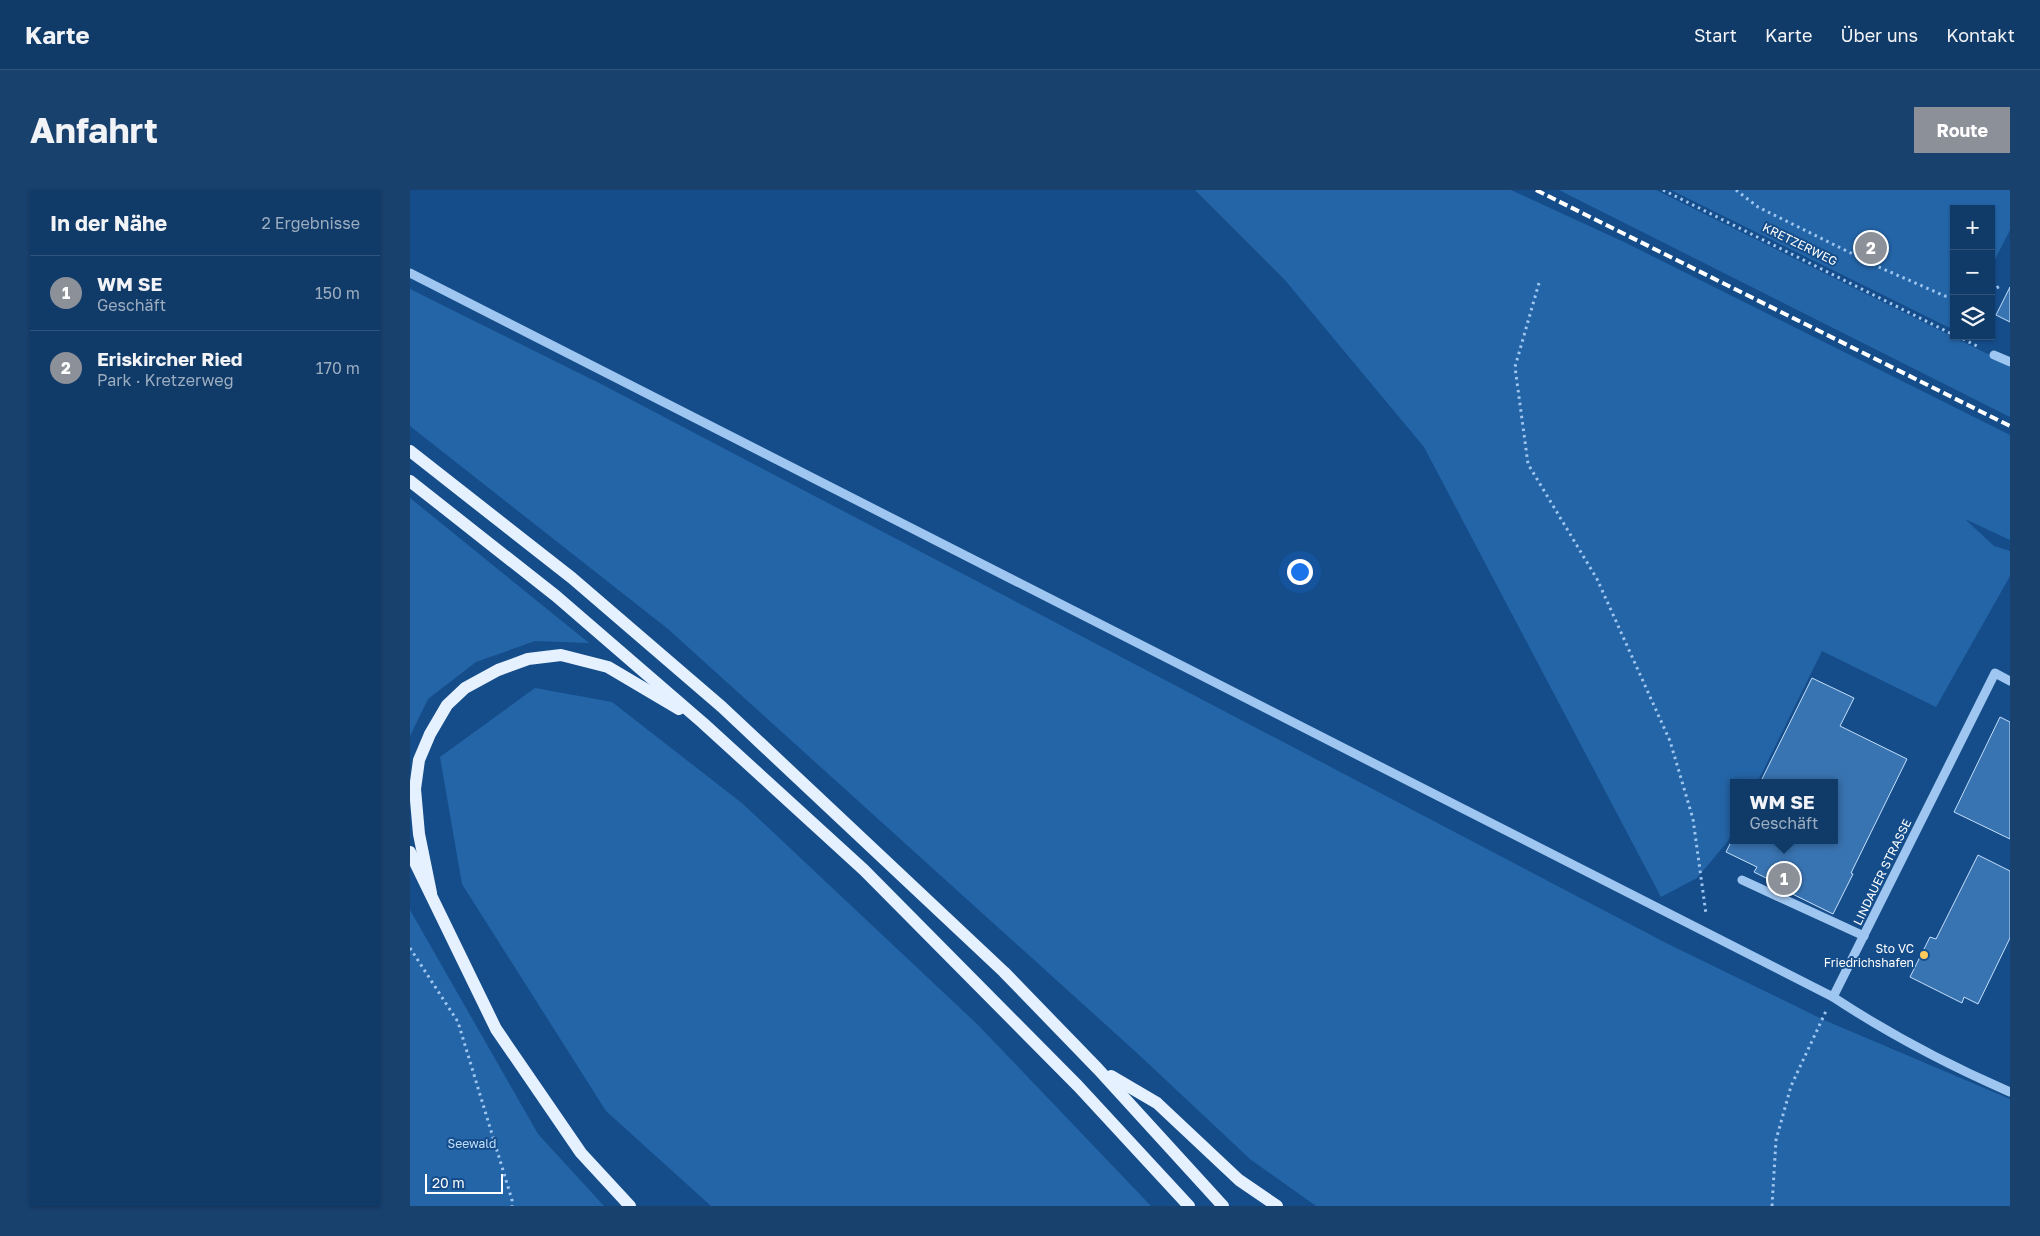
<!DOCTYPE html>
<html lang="de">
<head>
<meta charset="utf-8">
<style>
  :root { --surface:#103a68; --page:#19416e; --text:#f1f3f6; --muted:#9cadc0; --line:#30547c; --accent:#8c9099 }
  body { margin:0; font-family:"Golos Text",sans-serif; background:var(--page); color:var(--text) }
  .controls { position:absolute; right:15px; top:15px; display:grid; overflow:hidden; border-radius:0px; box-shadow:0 1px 4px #0004 }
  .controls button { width:45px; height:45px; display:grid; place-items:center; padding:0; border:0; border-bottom:1px solid var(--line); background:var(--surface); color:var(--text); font:25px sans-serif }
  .scale { position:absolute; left:15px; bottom:12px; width:78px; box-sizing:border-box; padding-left:5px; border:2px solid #fff; border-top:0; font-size:14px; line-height:18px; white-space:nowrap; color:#fff; -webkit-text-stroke:4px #154d8b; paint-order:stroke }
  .you { position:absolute; left:889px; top:381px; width:18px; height:18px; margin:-12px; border:4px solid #fff; border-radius:50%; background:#1a73e8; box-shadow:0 0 0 8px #1a73e833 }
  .badge { display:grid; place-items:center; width:32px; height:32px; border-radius:50%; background:var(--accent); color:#fff; font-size:16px; font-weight:700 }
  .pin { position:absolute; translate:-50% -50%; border:2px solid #fff; box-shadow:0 1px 5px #0006 }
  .popup { position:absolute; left:1320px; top:589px; width:108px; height:65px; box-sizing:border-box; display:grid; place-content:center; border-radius:0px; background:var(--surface); filter:drop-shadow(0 1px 4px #0005); font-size:16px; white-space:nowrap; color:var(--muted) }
  .popup b { font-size:19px; color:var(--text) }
  .popup::after { content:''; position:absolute; left:50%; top:100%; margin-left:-10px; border:10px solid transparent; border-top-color:var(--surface) }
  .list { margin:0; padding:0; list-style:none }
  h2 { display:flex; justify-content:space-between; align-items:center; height:65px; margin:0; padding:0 20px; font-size:21px }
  h2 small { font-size:16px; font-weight:400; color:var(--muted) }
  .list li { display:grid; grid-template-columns:32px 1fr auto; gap:15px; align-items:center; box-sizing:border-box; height:75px; padding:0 20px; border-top:1px solid var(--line) }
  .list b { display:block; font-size:19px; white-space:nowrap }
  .list p { margin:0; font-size:16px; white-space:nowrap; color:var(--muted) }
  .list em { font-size:16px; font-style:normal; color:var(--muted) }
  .icon { flex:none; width:28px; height:28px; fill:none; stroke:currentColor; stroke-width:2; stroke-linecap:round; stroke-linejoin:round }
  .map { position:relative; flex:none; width:1600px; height:1016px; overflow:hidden; border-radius:0px }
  header { display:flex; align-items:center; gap:30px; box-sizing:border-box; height:70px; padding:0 25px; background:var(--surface); border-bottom:1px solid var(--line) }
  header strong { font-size:24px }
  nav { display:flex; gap:28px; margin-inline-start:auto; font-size:18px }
  .intro { display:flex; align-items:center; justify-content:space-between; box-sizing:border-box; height:120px; padding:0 30px }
  h1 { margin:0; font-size:35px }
  .button { padding:12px 22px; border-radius:0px; background:var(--accent); color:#fff; font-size:18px; font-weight:700 }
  main { display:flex; gap:30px; padding:0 30px }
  aside { flex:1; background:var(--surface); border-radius:0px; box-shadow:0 1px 4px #0004 }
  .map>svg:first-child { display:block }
  .green { fill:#2465a8 }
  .building { fill:#3974b2; stroke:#c4dffb }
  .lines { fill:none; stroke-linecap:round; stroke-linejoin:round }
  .path { stroke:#9ec6f0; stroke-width:3; stroke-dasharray:2.5 4; stroke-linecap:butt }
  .minor { stroke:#9ec6f0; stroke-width:9 }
  .major { stroke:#e6f1ff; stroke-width:12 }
  .rail { stroke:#fff; stroke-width:4; stroke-dasharray:9 4; stroke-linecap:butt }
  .poi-dot { fill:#ffca5c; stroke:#154d8b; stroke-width:2 }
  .labels { text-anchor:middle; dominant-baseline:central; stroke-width:4; stroke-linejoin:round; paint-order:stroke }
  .street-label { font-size:12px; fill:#fff; stroke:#154d8b }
  .poi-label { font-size:12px; fill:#fff; stroke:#154d8b; text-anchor:end }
  .park-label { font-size:12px; fill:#c4dffb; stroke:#154d8b }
</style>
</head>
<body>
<header>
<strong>Karte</strong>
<nav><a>Start</a><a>Karte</a><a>Über uns</a><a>Kontakt</a></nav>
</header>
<div class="intro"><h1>Anfahrt</h1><a class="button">Route</a></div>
<main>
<aside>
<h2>In der Nähe<small>2 Ergebnisse</small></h2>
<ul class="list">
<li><span class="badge">1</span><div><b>WM SE</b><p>Geschäft</p></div><em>150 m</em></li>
<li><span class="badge">2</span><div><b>Eriskircher Ried</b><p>Park · Kretzerweg</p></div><em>170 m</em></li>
</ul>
</aside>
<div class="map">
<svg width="1600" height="1016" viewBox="0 0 1600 1016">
  <rect width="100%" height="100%" fill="#154d8b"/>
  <g class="green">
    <polygon points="785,0 1101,0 1214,52 1600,245 1600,350 1555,329 1584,356 1600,361 1600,386 1526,517 1412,461 1347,593 1324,593 1324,638 1318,651 1287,688 1251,707 1014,257 875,90"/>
    <polygon points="1149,0 1246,0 1600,175 1600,227"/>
    <polygon points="1261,0 1600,0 1600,40 1581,77 1581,19 1544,19 1544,140"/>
    <polygon points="0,99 195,196 1258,754 1414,830 1600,909 1600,1016 906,1016 840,969 727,863 258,439 0,236"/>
    <polygon points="0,308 179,453 125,451 66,472 18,509 0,546"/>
    <polygon points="125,498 202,512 333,614 568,835 741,1016 301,1016 196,921 52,694 30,567"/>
    <polygon points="0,720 128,944 194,1016 0,1016"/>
  </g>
  <g class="building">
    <polygon points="1600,97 1600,132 1586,125"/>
    <polygon points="1402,488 1444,508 1430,536 1497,569 1441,683 1443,684 1423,724 1356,691 1358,689 1344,682 1347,677 1316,662 1324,646 1324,650 1424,650 1424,593 1350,593"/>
    <polygon points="1590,527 1600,532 1600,649 1544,622"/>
    <polygon points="1568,665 1600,681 1600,748 1568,814 1554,807 1552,813 1500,787 1520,747 1526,749"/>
  </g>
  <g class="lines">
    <g class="path">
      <polyline points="1253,0 1544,145"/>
      <polyline points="1326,0 1348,17 1471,78 1535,106 1544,107"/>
      <polyline points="1129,93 1105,177 1118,274 1187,389 1260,551 1283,629 1296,724"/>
      <polyline points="1581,101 1590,96"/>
      <polyline points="1547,146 1569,157"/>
      <polyline points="0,758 48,832 102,1010 102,1016"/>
      <polyline points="1362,1016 1366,950 1381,896 1416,821"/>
    </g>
    <g class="minor">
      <path d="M0 83 1423 807C1479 844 1538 875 1600 902"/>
      <polyline points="1584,165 1600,172"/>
      <polyline points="1332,690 1454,746"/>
      <polyline points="1423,807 1585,483 1600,491"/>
    </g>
    <g class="major">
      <polyline points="0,261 162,388 312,517 594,782 688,879 813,1016"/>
      <polyline points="0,291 146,406 293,533 454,680 668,896 779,1016"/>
      <polyline points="0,662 86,839 171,963 220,1016"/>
      <polyline points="21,703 9,644 5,599 9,570 20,544 37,515 55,498 88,480 118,469 151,465 198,477 269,519"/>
      <polyline points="701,886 747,913 829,990 867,1016"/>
    </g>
    <polyline class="rail" points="1126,0 1600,236"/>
  </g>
  <circle class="poi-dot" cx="1514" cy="765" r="5"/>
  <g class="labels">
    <g class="street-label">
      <text transform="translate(1390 54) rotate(26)">KRETZERWEG</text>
      <text transform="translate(1472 682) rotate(-64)">LINDAUER STRASSE</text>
    </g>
    <g class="poi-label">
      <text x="1504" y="758">Sto VC<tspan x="1504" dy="14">Friedrichshafen</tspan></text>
    </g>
    <g class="park-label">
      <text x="62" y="953">Seewald</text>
    </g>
  </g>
</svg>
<div class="controls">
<button>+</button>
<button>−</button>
<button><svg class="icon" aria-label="layers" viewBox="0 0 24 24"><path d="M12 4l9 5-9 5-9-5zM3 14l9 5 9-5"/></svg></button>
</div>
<div class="scale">20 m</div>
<div class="you"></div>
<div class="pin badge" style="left:1374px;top:689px">1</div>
<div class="popup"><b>WM SE</b>Geschäft</div>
<div class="pin badge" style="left:1461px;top:58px">2</div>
</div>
</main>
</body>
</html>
